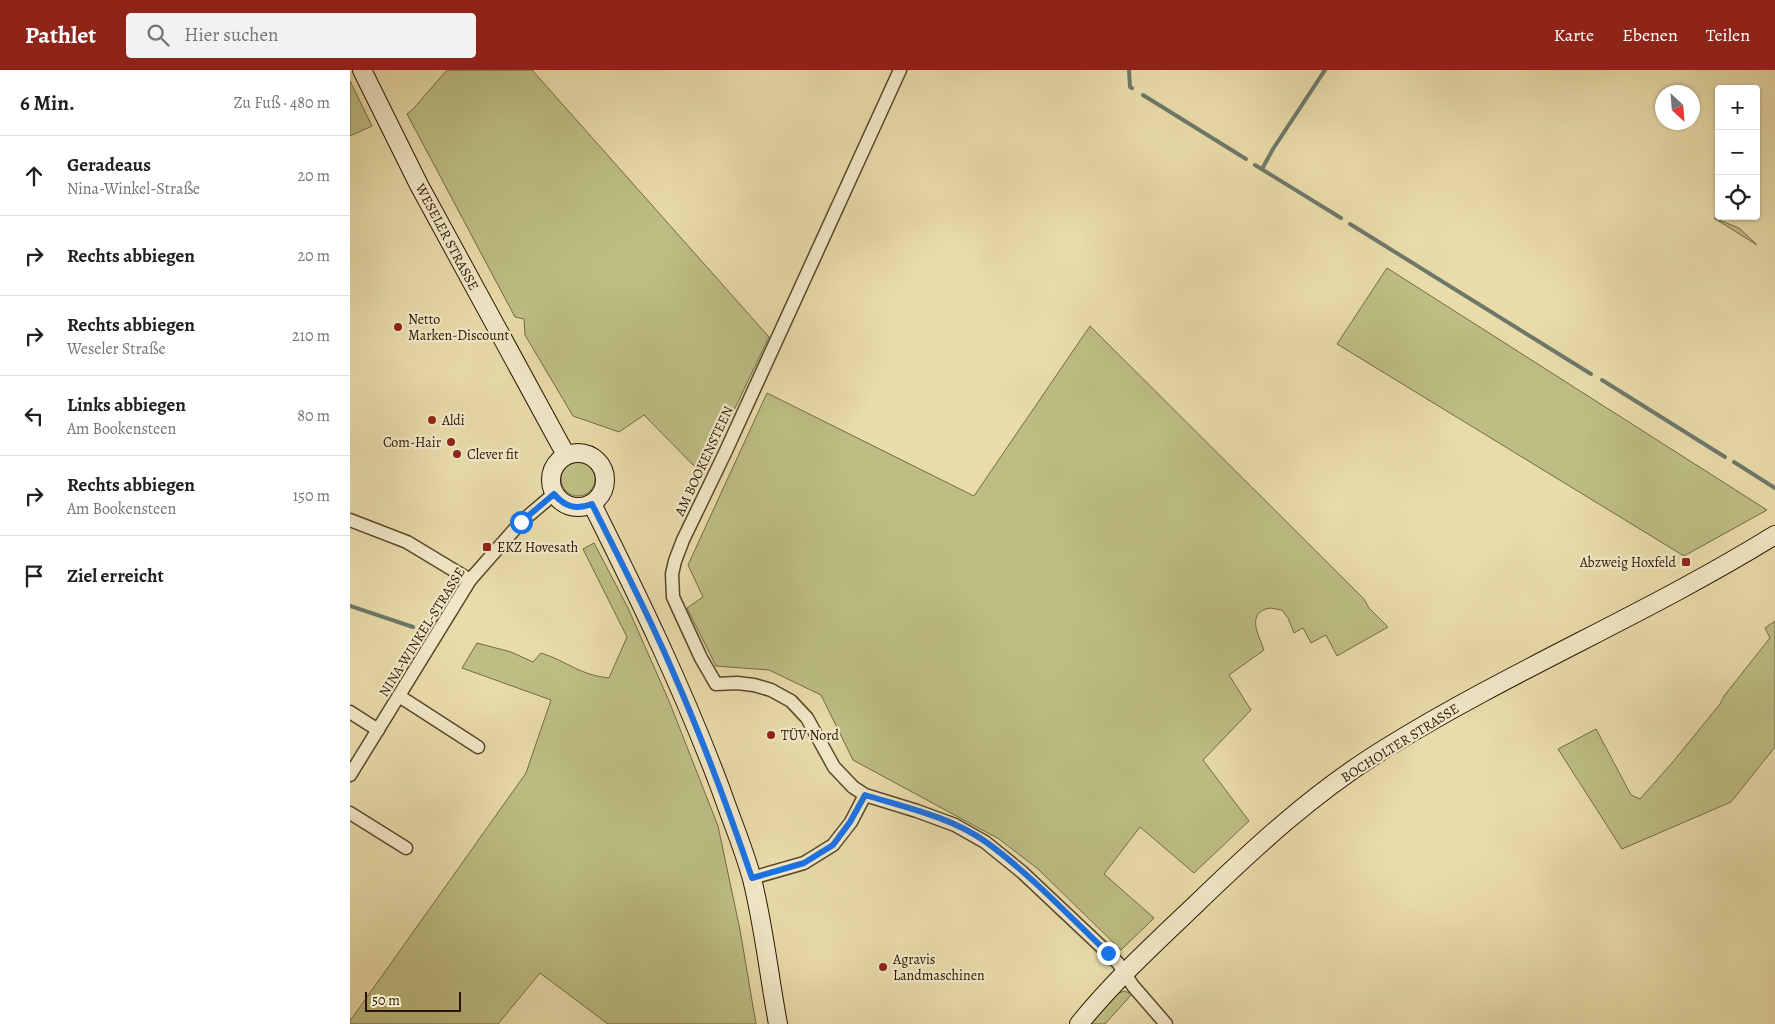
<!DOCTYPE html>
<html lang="de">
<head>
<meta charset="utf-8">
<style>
  :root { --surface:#fff; --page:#f2f2f2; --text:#202124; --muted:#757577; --line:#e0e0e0; --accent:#8f2418 }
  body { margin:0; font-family:Alegreya,serif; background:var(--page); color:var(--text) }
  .controls { position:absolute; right:15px; top:15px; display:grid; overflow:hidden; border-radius:5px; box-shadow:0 1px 4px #0004 }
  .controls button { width:45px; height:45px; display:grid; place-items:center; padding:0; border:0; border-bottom:1px solid var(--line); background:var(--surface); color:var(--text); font:25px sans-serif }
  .compass { position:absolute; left:1305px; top:15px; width:45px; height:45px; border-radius:50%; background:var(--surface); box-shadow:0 1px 4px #0004; rotate:154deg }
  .scale { position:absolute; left:15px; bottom:12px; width:96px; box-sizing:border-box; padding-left:5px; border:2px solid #2b1500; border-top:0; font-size:14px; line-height:18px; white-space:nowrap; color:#2b1500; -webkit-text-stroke:4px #f1e8c8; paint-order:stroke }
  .stop { position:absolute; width:15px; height:15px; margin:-11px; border:4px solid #1a73e8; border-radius:50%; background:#fff }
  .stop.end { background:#1a73e8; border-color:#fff; box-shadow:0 1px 5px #0008 }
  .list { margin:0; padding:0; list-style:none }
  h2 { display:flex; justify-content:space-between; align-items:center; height:65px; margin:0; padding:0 20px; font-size:21px }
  h2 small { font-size:16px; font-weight:400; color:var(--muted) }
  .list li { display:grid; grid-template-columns:32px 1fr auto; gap:15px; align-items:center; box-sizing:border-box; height:80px; padding:0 20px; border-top:1px solid var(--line) }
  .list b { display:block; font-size:19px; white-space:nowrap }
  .list p { margin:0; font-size:16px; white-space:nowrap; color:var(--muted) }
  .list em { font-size:16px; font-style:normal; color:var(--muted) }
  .icon { flex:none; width:28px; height:28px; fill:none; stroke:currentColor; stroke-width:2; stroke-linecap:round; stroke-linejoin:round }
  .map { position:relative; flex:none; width:1425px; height:954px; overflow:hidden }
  header { display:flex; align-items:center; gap:30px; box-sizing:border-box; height:70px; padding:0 25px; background:var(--accent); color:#fff }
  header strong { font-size:24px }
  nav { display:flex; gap:28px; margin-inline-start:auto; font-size:18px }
  .search { width:350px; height:45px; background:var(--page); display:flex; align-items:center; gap:12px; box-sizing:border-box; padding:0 18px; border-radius:5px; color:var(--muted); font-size:19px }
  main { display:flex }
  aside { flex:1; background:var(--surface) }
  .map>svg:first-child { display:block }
  .green { fill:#bdbe84; stroke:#746a42 }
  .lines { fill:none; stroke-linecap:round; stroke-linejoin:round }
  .stream { stroke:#6e786a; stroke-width:4 }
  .street-casing { stroke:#5a472a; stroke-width:15 }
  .secondary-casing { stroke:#2b1500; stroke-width:20 }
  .street { stroke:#f1e8c8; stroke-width:12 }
  .secondary { stroke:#f1e8c8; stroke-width:18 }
  .route { stroke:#1a73e8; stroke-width:6 }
  .poi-dot { fill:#8f2418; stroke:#f1e8c8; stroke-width:2 }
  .labels { text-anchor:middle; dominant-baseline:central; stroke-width:4.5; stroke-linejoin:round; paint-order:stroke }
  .street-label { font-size:14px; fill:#2b1500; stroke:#f1e8c8 }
  .poi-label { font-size:14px; fill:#2b1500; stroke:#f1e8c8; text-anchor:start }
</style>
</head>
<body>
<header>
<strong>Pathlet</strong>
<div class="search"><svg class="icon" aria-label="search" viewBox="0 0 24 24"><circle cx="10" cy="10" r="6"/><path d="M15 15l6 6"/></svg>Hier suchen</div>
<nav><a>Karte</a><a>Ebenen</a><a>Teilen</a></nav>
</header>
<main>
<aside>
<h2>6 Min.<small>Zu Fuß · 480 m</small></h2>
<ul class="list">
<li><svg class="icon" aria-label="ahead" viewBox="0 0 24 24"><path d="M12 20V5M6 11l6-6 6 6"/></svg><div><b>Geradeaus</b><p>Nina-Winkel-Straße</p></div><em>20 m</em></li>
<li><svg class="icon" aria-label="right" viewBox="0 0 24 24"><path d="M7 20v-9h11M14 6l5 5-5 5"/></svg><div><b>Rechts abbiegen</b></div><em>20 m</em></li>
<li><svg class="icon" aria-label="right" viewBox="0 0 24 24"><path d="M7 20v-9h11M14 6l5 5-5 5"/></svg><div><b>Rechts abbiegen</b><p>Weseler Straße</p></div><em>210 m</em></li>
<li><svg class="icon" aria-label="left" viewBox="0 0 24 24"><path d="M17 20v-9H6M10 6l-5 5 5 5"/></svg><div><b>Links abbiegen</b><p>Am Bookensteen</p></div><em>80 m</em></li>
<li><svg class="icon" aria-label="right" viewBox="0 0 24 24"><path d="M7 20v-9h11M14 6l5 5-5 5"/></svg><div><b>Rechts abbiegen</b><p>Am Bookensteen</p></div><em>150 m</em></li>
<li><svg class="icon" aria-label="arrive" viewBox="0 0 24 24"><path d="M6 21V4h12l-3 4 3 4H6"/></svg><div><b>Ziel erreicht</b></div></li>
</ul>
</aside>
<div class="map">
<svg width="1425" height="954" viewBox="0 0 1425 954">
  <rect width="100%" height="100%" fill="#e9dcaa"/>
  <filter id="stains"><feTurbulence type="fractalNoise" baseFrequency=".004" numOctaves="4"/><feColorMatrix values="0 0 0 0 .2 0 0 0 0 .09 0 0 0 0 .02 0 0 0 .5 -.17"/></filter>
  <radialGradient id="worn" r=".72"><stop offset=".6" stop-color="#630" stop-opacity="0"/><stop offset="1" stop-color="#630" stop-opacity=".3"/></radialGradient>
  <g class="green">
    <polygon points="97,0 182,0 419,267 353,405 294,345 269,362 223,346 175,265 174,249 165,247 57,44 63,39"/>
    <polygon points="0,11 22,56 0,66"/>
    <polygon points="1364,148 1389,158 1407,175"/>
    <polygon points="1037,198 1417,440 1334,486 987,274"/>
    <path d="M740 256 1014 529 1019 538 1038 557 987 586 976 565 961 573 953 558 944 563 938 548 932 540 920 538C895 543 909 565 914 580L879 605 901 640 853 690 899 751 844 803 790 757 754 804 804 848 771 880 688 799 649 769 503 690 471 625 419 600 366 596 337 538 353 527 338 495 417 323 624 426Z"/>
    <circle cx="228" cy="409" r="17"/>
    <path d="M244 473 278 538 319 631 368 756 390 860 406 954H258L190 903 148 954H0V951L176 703 201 630 112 598 127 573 161 582 183 592 191 583C217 591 229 605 259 608L277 567 233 479Z"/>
    <polygon points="1425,551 1425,677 1381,732 1272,779 1208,679 1246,659 1281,725 1290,729 1322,693 1370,634 1374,626 1420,568 1415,558"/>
    <polygon points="774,921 782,924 755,954 740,954 767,924"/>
  </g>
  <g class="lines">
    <g class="stream">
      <polyline points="779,0 780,17 782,18"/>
      <polyline points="793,25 896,89"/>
      <polyline points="905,95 991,148"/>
      <polyline points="912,99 923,79 975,0"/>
      <polyline points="1000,154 1241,304"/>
      <polyline points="1252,310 1375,387"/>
      <polyline points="1384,392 1425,418"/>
      <polyline points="0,536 63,557"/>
    </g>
    <g class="street-casing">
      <g id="street">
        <polyline points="550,0 375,383 333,470 325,491 322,504 323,527 351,588 366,614 387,613 404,615 421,620 441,631 457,648 484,697 503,717 515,725 567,741 605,755 635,772 672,802 758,883 768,893 783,916 816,954"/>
        <polyline points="0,450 57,472 120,510"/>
        <polyline points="49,626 128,677"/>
        <polyline points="0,642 28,660"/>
        <polyline points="0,705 120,510 171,452 204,424"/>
        <polyline points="0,743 56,778"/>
        <polyline points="402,808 454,793 483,775 501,752 515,725"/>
      </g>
    </g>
    <g class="secondary-casing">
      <g id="secondary">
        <polyline points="12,0 69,115 216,385"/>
        <circle cx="228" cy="410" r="27"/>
        <path d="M242 434C289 528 334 621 371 720 381 749 394 779 402 809 414 857 419 906 428 954"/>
        <path d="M729 954C763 912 804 874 843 837 903 779 964 722 1036 678 1162 600 1299 543 1425 465"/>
      </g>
    </g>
    <use href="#street" class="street"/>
    <use href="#secondary" class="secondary"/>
  </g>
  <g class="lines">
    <path class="route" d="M171 452 204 424C215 437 226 440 242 434 270 490 299 545 323 602 353 670 378 738 402 808L454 793 483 775 500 752 515 725C555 737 601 747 636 772 680 804 719 846 758 883"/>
  </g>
  <g class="poi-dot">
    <circle cx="48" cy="257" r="5"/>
    <circle cx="82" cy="350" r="5"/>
    <circle cx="101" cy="372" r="5"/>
    <circle cx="107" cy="384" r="5"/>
    <rect x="132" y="472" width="10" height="10" rx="2.5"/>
    <rect x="1331" y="487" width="10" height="10" rx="2.5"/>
    <circle cx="421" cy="665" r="5"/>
    <circle cx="533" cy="897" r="5"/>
  </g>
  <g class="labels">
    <g class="street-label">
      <text transform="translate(97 167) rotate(62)">WESELER STRASSE</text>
      <text transform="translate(354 391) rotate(-65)">AM BOOKENSTEEN</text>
      <text transform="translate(72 562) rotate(-58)">NINA-WINKEL-STRASSE</text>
      <text transform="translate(1050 673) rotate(-32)">BOCHOLTER STRASSE</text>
    </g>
    <g class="poi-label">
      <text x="58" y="249">Netto<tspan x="58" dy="16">Marken-Discount</tspan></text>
      <text x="92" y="350">Aldi</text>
      <text x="91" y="372" text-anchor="end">Com-Hair</text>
      <text x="117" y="384">Clever fit</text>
      <text x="147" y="477">EKZ Hovesath</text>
      <text x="1326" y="492" text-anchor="end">Abzweig Hoxfeld</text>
      <text x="431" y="665">TÜV Nord</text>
      <text x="543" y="889">Agravis<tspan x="543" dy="16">Landmaschinen</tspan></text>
    </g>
  </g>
  <rect width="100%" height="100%" filter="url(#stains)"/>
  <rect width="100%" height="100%" fill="url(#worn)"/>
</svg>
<div class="controls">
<button>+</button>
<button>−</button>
<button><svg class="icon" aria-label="locate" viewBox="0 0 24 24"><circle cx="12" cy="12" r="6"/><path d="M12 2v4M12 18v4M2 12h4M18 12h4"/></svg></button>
</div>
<svg class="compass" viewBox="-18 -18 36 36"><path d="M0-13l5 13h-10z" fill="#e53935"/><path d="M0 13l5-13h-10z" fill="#757577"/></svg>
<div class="scale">50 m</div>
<div class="stop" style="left:171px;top:452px"></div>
<div class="stop end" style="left:758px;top:883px"></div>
</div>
</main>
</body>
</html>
